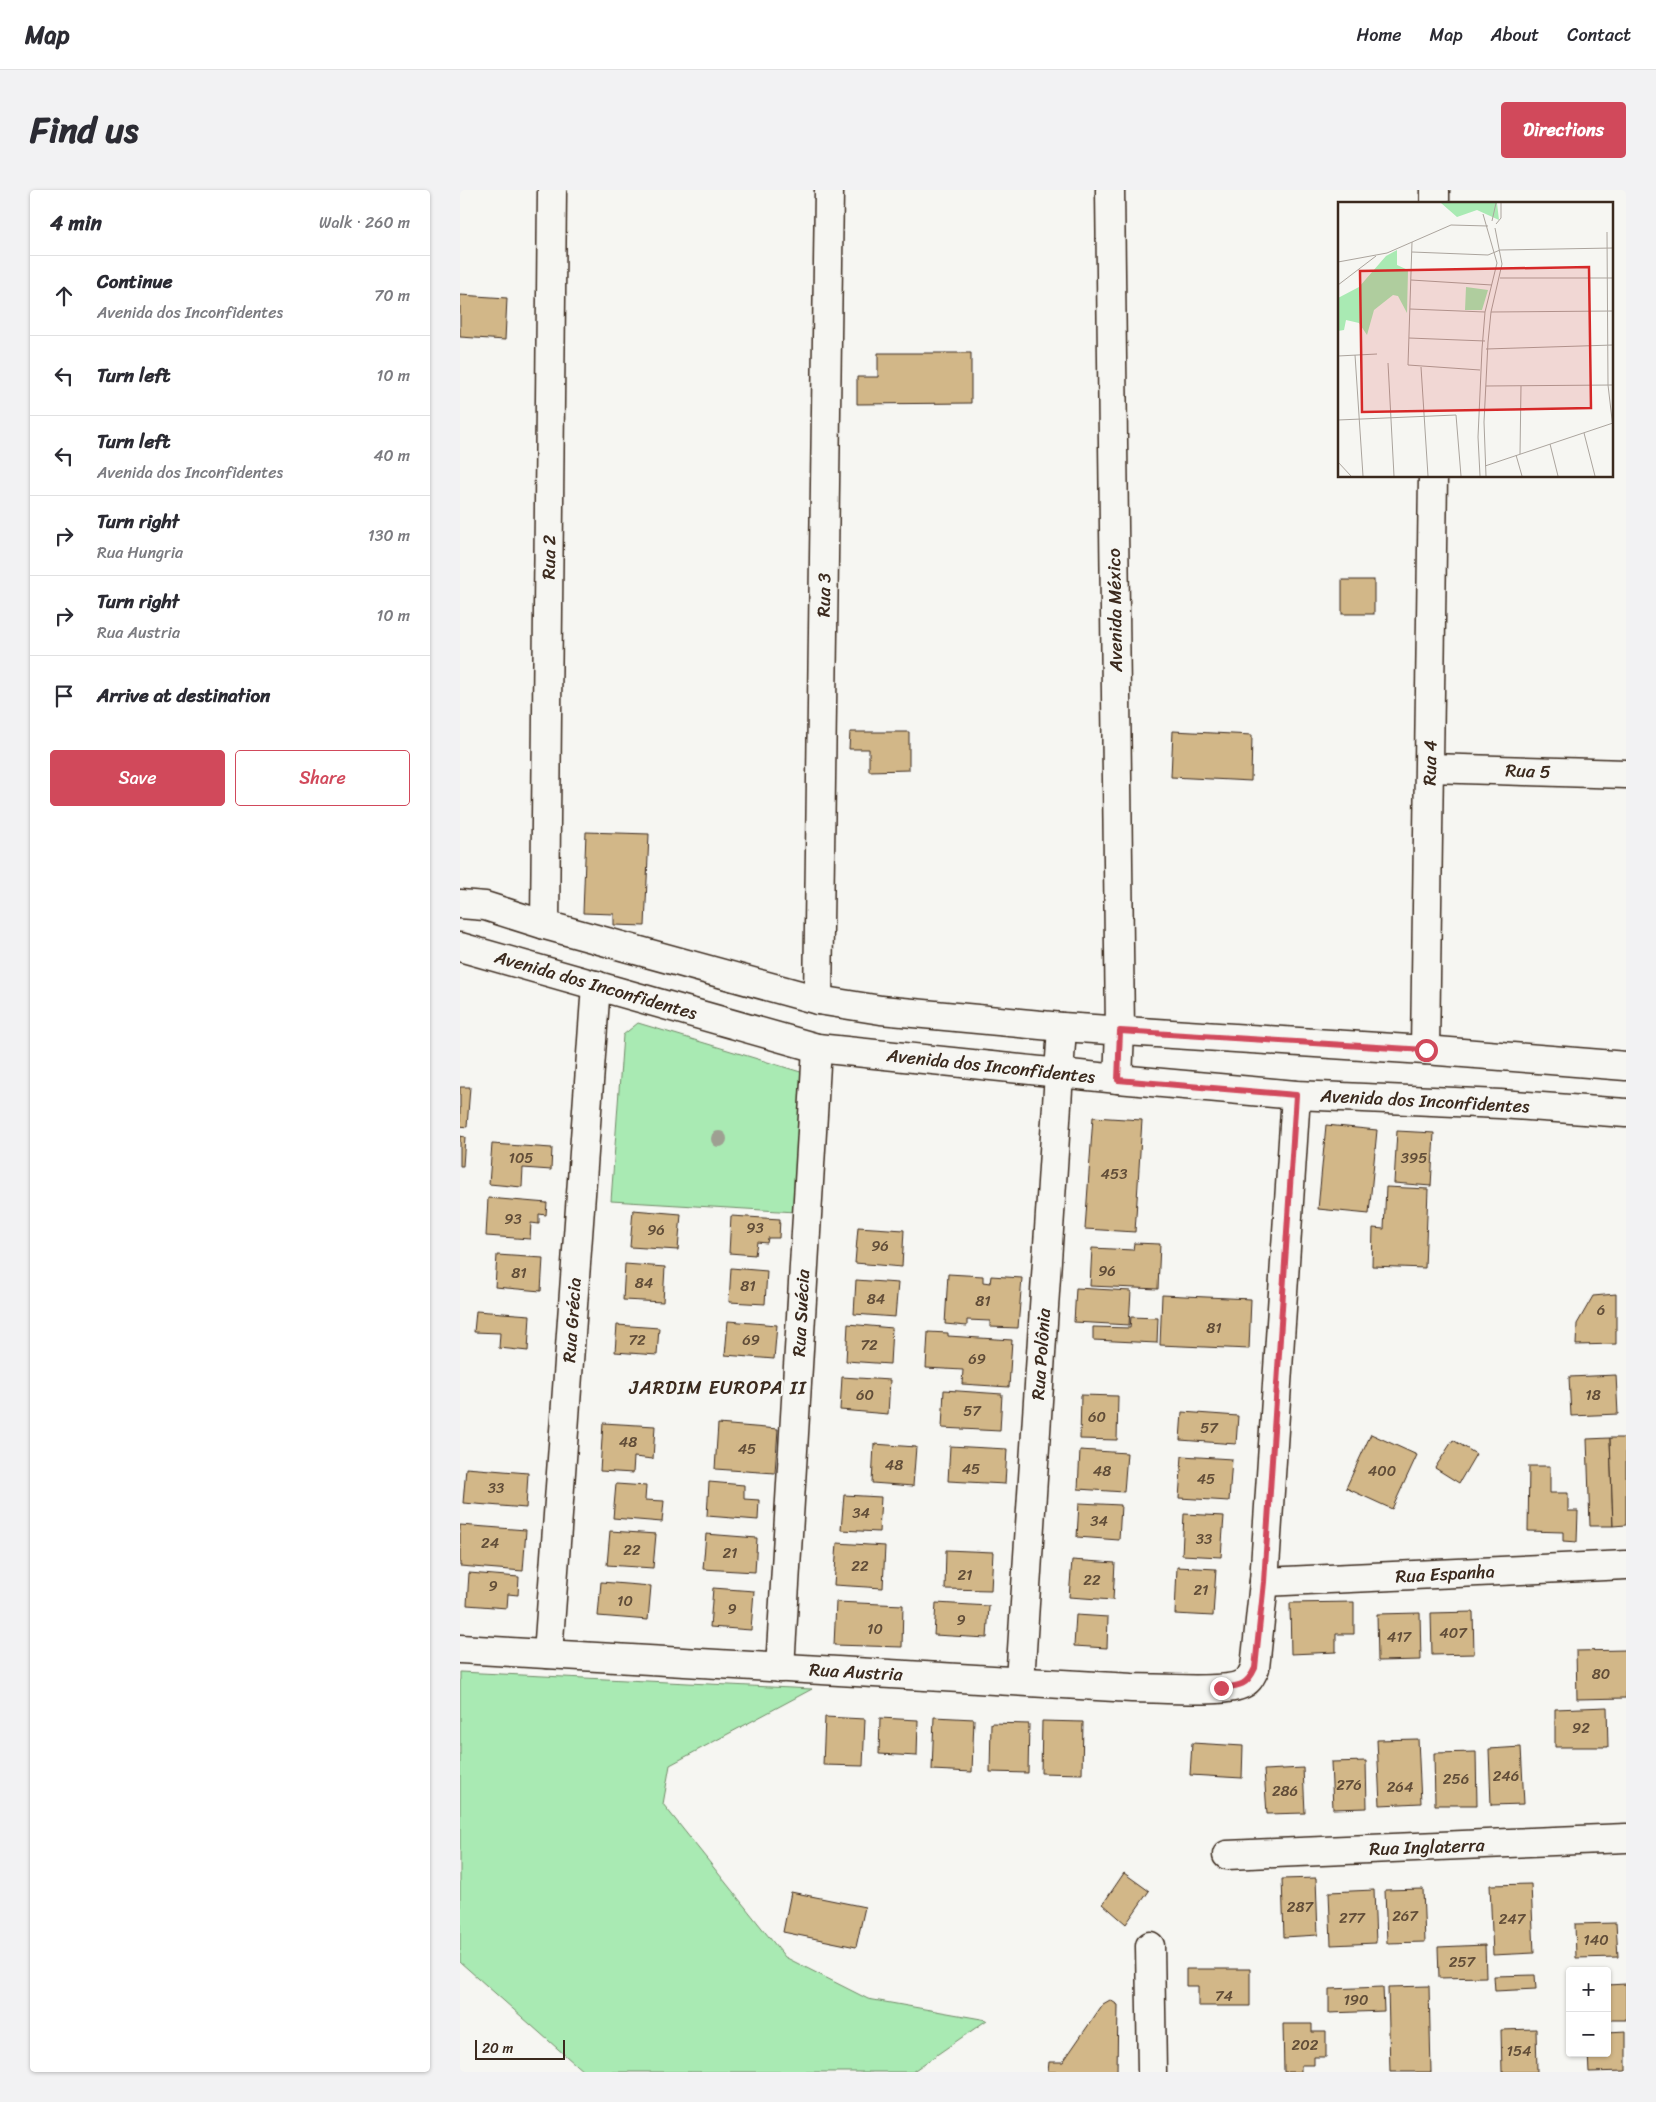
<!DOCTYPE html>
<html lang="en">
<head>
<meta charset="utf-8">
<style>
  :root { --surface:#fff; --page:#f2f2f3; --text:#2b2b33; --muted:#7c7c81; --line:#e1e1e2; --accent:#d1495b }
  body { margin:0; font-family:Sriracha,sans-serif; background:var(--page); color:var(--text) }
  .controls { position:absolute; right:15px; bottom:15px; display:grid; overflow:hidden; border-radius:5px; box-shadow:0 1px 4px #0004 }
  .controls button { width:45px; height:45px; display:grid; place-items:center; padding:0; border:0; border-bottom:1px solid var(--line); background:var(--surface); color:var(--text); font:25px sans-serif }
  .scale { position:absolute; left:15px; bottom:12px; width:90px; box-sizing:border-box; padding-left:5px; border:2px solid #3b2a1e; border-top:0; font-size:14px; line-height:18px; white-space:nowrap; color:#3b2a1e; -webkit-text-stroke:4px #f6f6f2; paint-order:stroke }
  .stop { position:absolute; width:15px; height:15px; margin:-11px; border:4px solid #d1495b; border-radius:50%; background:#fff }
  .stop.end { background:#d1495b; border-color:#fff; box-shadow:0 1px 5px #0008 }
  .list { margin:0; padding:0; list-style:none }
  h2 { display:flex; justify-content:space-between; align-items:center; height:65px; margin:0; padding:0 20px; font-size:21px }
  h2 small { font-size:16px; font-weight:400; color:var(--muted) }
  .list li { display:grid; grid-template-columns:32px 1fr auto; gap:15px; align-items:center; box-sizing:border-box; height:80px; padding:0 20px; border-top:1px solid var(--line) }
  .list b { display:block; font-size:19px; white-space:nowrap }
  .list p { margin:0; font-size:16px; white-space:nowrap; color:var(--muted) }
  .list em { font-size:16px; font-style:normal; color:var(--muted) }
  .actions { display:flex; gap:10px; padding:15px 20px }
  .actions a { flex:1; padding:11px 0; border:1px solid var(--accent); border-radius:5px; text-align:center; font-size:18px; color:var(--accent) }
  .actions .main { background:var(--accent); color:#fff }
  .icon { flex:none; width:28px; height:28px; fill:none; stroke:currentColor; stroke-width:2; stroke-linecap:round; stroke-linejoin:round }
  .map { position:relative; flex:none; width:1166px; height:1882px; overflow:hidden; border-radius:5px }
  header { display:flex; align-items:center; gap:30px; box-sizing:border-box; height:70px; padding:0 25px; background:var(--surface); border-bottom:1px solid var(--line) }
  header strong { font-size:24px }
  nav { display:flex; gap:28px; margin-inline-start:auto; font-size:18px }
  .intro { display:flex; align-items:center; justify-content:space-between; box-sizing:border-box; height:120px; padding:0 30px }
  h1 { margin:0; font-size:35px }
  .button { padding:12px 22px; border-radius:5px; background:var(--accent); color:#fff; font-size:18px; font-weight:700 }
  main { display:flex; gap:30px; padding:0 30px }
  aside { flex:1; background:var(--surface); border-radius:5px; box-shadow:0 1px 4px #0004 }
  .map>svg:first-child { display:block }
  .green { fill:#a9eab3; stroke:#728a68 }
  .building { fill:#d2b788; stroke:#3b2a1e }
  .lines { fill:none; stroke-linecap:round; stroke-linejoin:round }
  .street-casing { stroke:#3b2a1e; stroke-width:31 }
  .secondary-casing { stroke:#3b2a1e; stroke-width:31 }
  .street { stroke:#f6f6f2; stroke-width:28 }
  .secondary { stroke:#f6f6f2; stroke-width:28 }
  .tree { fill:#9ea092 }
  .route { stroke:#d1495b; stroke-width:6 }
  .labels { text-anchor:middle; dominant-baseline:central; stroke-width:5; stroke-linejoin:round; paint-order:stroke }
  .number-label { font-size:15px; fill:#614d38 }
  .street-label { font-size:18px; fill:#3b2a1e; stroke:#f6f6f2 }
  .neighbourhood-label { font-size:19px; letter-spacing:1px; fill:#3b2a1e; stroke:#f6f6f2 }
  .inset-road { fill:none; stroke:#aba49d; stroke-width:1 }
  .view { fill:#d62828; fill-opacity:0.15; stroke:#d62828; stroke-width:2.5 }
  .inset-edge { fill:none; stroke:#3b2a1e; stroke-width:2.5 }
</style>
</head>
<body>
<header>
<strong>Map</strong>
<nav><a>Home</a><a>Map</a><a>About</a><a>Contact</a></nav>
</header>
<div class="intro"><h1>Find us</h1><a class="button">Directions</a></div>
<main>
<aside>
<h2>4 min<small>Walk · 260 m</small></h2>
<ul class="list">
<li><svg class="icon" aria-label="ahead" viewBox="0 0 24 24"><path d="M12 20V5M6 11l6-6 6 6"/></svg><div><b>Continue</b><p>Avenida dos Inconfidentes</p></div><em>70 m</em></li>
<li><svg class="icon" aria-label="left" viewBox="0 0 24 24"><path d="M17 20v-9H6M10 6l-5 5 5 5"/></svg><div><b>Turn left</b></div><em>10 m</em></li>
<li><svg class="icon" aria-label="left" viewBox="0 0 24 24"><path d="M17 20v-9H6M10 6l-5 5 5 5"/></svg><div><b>Turn left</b><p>Avenida dos Inconfidentes</p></div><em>40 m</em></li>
<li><svg class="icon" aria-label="right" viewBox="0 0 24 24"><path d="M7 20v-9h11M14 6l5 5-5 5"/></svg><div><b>Turn right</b><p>Rua Hungria</p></div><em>130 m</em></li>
<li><svg class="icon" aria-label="right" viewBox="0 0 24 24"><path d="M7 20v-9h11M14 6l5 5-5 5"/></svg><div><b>Turn right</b><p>Rua Austria</p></div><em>10 m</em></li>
<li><svg class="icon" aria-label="arrive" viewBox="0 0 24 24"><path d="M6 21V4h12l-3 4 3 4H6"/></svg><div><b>Arrive at destination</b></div></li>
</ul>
<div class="actions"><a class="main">Save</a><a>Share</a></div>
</aside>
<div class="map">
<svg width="1166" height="1882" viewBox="0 0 1166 1882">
  <rect width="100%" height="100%" fill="#f6f6f2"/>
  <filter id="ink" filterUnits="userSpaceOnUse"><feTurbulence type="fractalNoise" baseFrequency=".02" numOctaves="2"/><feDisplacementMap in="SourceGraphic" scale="10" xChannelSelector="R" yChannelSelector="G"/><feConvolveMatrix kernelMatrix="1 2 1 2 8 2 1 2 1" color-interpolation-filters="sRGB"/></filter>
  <g filter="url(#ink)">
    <g class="green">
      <polygon points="178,833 344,883 336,1022 151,1011 163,845"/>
      <polygon points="0,1482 352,1499 210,1575 203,1614 325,1767 408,1809 527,1830 452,1882 124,1882 0,1772"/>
    </g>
    <g class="building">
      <polygon points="0,105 47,108 45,150 0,147"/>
      <polygon points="418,163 511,163 511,213 397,214 397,187 418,187"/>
      <rect x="882" y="390" width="32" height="34"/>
      <polygon points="713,541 792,545 791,591 711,587"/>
      <polygon points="390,542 449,542 449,580 409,581 409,559 389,559"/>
      <polygon points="126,642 189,644 185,736 154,735 154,724 123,723"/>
      <polygon points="0,897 10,897 7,937 0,936"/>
      <polygon points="633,927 682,930 675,1042 625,1039"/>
      <polygon points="866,935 917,940 909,1024 858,1019"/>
      <polygon points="937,941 974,943 971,996 934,993"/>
      <polygon points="0,946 5,947 3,976 0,976"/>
      <polygon points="32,954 92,958 91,980 63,978 62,997 29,994"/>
      <polygon points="926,997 968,999 965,1078 912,1076 913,1038 924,1039"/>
      <polygon points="28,1008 87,1013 86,1025 79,1024 79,1034 71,1033 70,1049 26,1046"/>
      <polygon points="173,1020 221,1024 218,1060 170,1057"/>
      <polygon points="271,1026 320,1029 319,1048 308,1048 307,1053 297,1052 295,1065 269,1063"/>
      <polygon points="398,1037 444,1040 442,1077 395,1073"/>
      <polygon points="674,1053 700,1054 698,1099 630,1096 632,1058 673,1060"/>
      <polygon points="37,1065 83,1068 81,1101 35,1097"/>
      <polygon points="165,1074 205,1077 203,1112 163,1110"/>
      <polygon points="271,1078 307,1081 305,1114 269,1112"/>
      <polygon points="488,1084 523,1086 523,1092 530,1093 531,1086 562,1088 558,1138 530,1137 530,1131 507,1130 507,1136 485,1134"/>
      <polygon points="396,1090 438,1093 435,1127 394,1124"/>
      <polygon points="616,1098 671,1101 669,1135 614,1132"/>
      <polygon points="1156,1104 1156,1154 1116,1155 1117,1134 1133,1106"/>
      <polygon points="702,1105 791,1109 789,1159 700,1155"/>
      <polygon points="16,1121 70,1125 68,1161 39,1158 40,1143 14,1142"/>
      <polygon points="671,1127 698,1128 697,1153 633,1150 633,1137 670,1138"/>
      <polygon points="268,1131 317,1135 314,1169 265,1165"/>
      <polygon points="388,1134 432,1138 430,1174 386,1171"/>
      <polygon points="157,1135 199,1138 197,1165 155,1162"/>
      <polygon points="468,1142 488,1143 488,1146 552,1150 549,1197 502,1194 503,1180 466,1178"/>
      <polygon points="1156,1185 1158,1224 1111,1226 1109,1187"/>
      <polygon points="382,1187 430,1190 428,1224 380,1220"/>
      <polygon points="484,1200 542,1204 540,1241 482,1238"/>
      <polygon points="621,1205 658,1206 657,1250 620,1249"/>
      <polygon points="722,1222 778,1226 776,1254 720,1250"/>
      <polygon points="143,1233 195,1236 193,1269 174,1267 173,1283 140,1281"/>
      <polygon points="258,1234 318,1239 315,1283 255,1279"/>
      <polygon points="911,1244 957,1265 932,1319 886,1298"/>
      <polygon points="1150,1248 1153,1336 1130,1336 1127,1249"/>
      <polygon points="1150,1248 1166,1248 1166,1335 1153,1336"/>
      <polygon points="993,1250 1016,1264 999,1293 975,1278"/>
      <polygon points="414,1254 456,1257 453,1296 412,1293"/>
      <polygon points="490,1256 547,1259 545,1294 488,1291"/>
      <polygon points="620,1260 667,1263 664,1302 618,1299"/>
      <polygon points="722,1266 772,1269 769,1311 719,1308"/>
      <polygon points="1069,1276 1090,1276 1090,1303 1108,1303 1108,1321 1118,1321 1117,1352 1103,1351 1103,1342 1068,1341"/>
      <polygon points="6,1278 68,1283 66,1318 3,1313"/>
      <polygon points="249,1292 284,1295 284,1309 299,1310 298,1330 247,1326"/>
      <polygon points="156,1294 186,1296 185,1310 204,1311 202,1332 153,1328"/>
      <polygon points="384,1305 421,1307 419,1342 381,1340"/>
      <polygon points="619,1313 661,1315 659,1350 617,1347"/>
      <polygon points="724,1324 764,1326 761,1367 722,1365"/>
      <polygon points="0,1335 66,1340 63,1381 0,1376"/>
      <polygon points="150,1341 196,1344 193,1378 147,1375"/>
      <polygon points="246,1344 297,1348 295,1382 243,1379"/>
      <polygon points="377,1353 425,1356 423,1398 374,1395"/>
      <polygon points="486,1360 533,1362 531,1400 485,1399"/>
      <polygon points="612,1370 655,1373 653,1410 609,1407"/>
      <polygon points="717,1377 756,1379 753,1426 715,1424"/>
      <polygon points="9,1383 59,1387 58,1405 48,1404 47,1418 7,1415"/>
      <polygon points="141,1392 191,1396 188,1430 138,1426"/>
      <polygon points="253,1398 294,1401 291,1440 250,1437"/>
      <polygon points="376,1412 443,1415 442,1457 374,1455"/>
      <polygon points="894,1412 894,1444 876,1444 876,1462 831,1464 830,1413"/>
      <polygon points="476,1413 529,1416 527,1448 474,1445"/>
      <polygon points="1013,1422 1014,1464 972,1465 971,1423"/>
      <polygon points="960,1423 961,1470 918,1471 917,1424"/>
      <polygon points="616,1425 648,1427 647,1458 614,1456"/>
      <polygon points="1166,1460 1166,1508 1117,1509 1116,1461"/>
      <polygon points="1147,1517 1148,1557 1095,1557 1095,1519"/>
      <polygon points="365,1527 405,1529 403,1576 363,1575"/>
      <polygon points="474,1527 514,1529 512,1582 472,1580"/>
      <polygon points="420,1528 458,1530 457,1566 419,1564"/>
      <polygon points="582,1531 623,1532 622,1584 581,1583"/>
      <polygon points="531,1533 569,1534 568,1583 530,1582"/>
      <polygon points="958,1549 961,1613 920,1615 917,1550"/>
      <polygon points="732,1553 783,1556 782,1588 730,1585"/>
      <polygon points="1061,1557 1064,1614 1031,1615 1029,1559"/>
      <polygon points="1016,1562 1017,1615 975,1615 974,1563"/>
      <polygon points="906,1571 907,1618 873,1619 871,1572"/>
      <polygon points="843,1578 845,1623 807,1624 804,1580"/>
      <polygon points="664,1683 689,1701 666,1734 643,1714"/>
      <polygon points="856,1688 858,1745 824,1747 822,1689"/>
      <polygon points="1071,1694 1074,1763 1033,1765 1030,1695"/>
      <polygon points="963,1699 965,1752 927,1753 925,1700"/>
      <polygon points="914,1700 916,1753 871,1755 869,1702"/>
      <polygon points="331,1702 405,1717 396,1757 323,1742"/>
      <polygon points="1156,1733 1158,1767 1116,1768 1115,1734"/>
      <polygon points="1025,1755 1026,1787 979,1788 978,1757"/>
      <polygon points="726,1779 790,1779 790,1816 738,1816 738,1796 726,1796"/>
      <polygon points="1075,1785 1076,1799 1035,1801 1034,1786"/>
      <polygon points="1166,1794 1166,1830 1147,1830 1147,1795"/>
      <polygon points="969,1796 971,1882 930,1882 928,1797"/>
      <polygon points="923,1797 924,1821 869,1823 869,1799"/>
      <polygon points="650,1810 658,1815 657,1882 588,1882 589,1872 603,1872 643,1814"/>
      <polygon points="823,1834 852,1834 852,1842 866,1842 866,1867 854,1867 854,1875 841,1875 841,1882 824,1882"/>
      <polygon points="1076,1839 1077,1882 1042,1882 1041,1840"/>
      <polygon points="1166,1841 1166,1881 1129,1882 1128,1863 1147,1863 1147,1842"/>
    </g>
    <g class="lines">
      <g class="street-casing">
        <g id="street">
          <polyline points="650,0 660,841 658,889"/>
          <polyline points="975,14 975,0"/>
          <polyline points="970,578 1166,584"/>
          <polyline points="85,735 92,0"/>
          <polyline points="358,810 369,0"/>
          <polyline points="965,860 973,286"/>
          <polyline points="804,1392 1166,1375"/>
          <path d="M0 1459 672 1498C695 1498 763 1503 780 1495 789 1492 791 1486 795 1478L804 1392 836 905"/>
          <polyline points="88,1464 136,795"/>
          <polyline points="320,1478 357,858"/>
          <polyline points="560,1491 602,837"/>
          <polyline points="767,1665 1166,1648"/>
          <polyline points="690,1756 692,1882"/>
        </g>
      </g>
      <g class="secondary-casing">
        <g id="secondary">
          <polyline points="0,714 25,716 85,735 358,810 421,820 602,837 965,860 1166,876"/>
          <polyline points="0,757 357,858 658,889 836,905 1040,914 1166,923"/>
        </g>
      </g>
      <use href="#street" class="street"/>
      <use href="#secondary" class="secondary"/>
    </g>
    <circle class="tree" cx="259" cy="949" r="8"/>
  </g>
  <g class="lines" filter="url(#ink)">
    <path class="route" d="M761 1498C779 1496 787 1496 795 1478L804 1392 836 905 658 890 660 841 966 860"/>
  </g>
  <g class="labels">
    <g class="number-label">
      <text x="61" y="968">105</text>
      <text x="954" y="968">395</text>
      <text x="654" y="984">453</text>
      <text x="53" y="1029">93</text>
      <text x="295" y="1038">93</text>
      <text x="196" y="1040">96</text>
      <text x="420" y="1056">96</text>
      <text x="647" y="1081">96</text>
      <text x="59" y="1083">81</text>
      <text x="184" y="1093">84</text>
      <text x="288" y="1096">81</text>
      <text x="416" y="1109">84</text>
      <text x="523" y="1111">81</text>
      <text x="1141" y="1120">6</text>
      <text x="754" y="1138">81</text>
      <text x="177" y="1150">72</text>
      <text x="291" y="1150">69</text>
      <text x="409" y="1155">72</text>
      <text x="517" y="1169">69</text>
      <text x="405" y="1205">60</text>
      <text x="1133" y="1205">18</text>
      <text x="512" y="1221">57</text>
      <text x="637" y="1227">60</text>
      <text x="749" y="1238">57</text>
      <text x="168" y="1252">48</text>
      <text x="287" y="1259">45</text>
      <text x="434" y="1275">48</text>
      <text x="511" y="1279">45</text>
      <text x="642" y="1281">48</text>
      <text x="922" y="1281">400</text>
      <text x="746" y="1289">45</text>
      <text x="36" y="1298">33</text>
      <text x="401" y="1323">34</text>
      <text x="639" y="1331">34</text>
      <text x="744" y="1349">33</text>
      <text x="30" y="1353">24</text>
      <text x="172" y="1360">22</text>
      <text x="270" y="1363">21</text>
      <text x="400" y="1376">22</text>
      <text x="505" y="1385">21</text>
      <text x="632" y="1390">22</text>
      <text x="33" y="1396">9</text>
      <text x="741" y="1400">21</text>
      <text x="165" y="1411">10</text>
      <text x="272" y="1419">9</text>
      <text x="501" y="1430">9</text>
      <text x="415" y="1439">10</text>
      <text x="993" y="1443">407</text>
      <text x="939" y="1447">417</text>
      <text x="1141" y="1484">80</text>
      <text x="1121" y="1538">92</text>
      <text x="1046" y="1586">246</text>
      <text x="996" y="1589">256</text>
      <text x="889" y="1595">276</text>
      <text x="940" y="1597">264</text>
      <text x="825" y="1601">286</text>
      <text x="840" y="1717">287</text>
      <text x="945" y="1726">267</text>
      <text x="892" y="1728">277</text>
      <text x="1052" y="1729">247</text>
      <text x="1136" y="1750">140</text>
      <text x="1002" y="1772">257</text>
      <text x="764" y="1806">74</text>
      <text x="896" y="1810">190</text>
      <text x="845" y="1855">202</text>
      <text x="1059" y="1861">154</text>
    </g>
    <g class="street-label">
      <text transform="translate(89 367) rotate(-89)">Rua 2</text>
      <text transform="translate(364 405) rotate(-89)">Rua 3</text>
      <text transform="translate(655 420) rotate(-91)">Avenida México</text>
      <text transform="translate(970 573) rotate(-89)">Rua 4</text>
      <text transform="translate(1068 581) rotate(2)">Rua 5</text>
      <text transform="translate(136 795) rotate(16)">Avenida dos Inconfidentes</text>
      <text transform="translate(531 876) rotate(6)">Avenida dos Inconfidentes</text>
      <text transform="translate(965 911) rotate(3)">Avenida dos Inconfidentes</text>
      <text transform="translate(341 1123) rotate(-87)">Rua Suécia</text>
      <text transform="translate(112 1130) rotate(-86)">Rua Grécia</text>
      <text transform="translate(581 1164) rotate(-86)">Rua Polônia</text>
      <text transform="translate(985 1384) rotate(-3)">Rua Espanha</text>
      <text transform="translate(396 1482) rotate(3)">Rua Austria</text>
      <text transform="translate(967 1657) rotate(-2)">Rua Inglaterra</text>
    </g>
    <g class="neighbourhood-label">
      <text x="258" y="1197">JARDIM EUROPA II</text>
    </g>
  </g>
  <g transform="translate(878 12)">
    <rect width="275" height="275" fill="#f6f6f2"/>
    <path d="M103 1H159L161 18 139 8 119 15ZM59 48V63L70 68 69 111 60 94 55 93 36 108 29 133 21 121 8 118 6 128 0 129V96L21 85 48 54ZM128 85 150 88 144 108H127Z" fill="#a9eab3"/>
    <path class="inset-road" d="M154 19 158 1M158 22 163 16V1M269 30 270 183 275 226M74 40 70 163 142 168M74 50 150 53 162 48 275 46M0 60 49 51 113 23 150 24M162 76H275M73 78 154 83M0 83 38 54M72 107 147 110M153 110 275 109M71 136 147 139M148 147 275 143M17 153 25 274M0 154 39 152M50 161 56 274M83 165 90 274M148 184 275 183M0 218 118 213 123 274M246 231 257 274M212 242 220 274M182 252 183 184M178 253 184 274M0 260 13 274M147 264 275 221M142 274 140 235 144 147 147 110 159 61 145 12M148 274 146 220 150 140 153 110 164 62 157 26"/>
    <path class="view" d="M251 65 253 206 24 210 22 69Z"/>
    <rect width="275" height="275" class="inset-edge"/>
  </g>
</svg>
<div class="controls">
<button>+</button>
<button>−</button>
</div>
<div class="scale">20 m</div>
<div class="stop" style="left:966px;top:860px"></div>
<div class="stop end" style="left:761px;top:1498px"></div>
</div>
</main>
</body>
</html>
